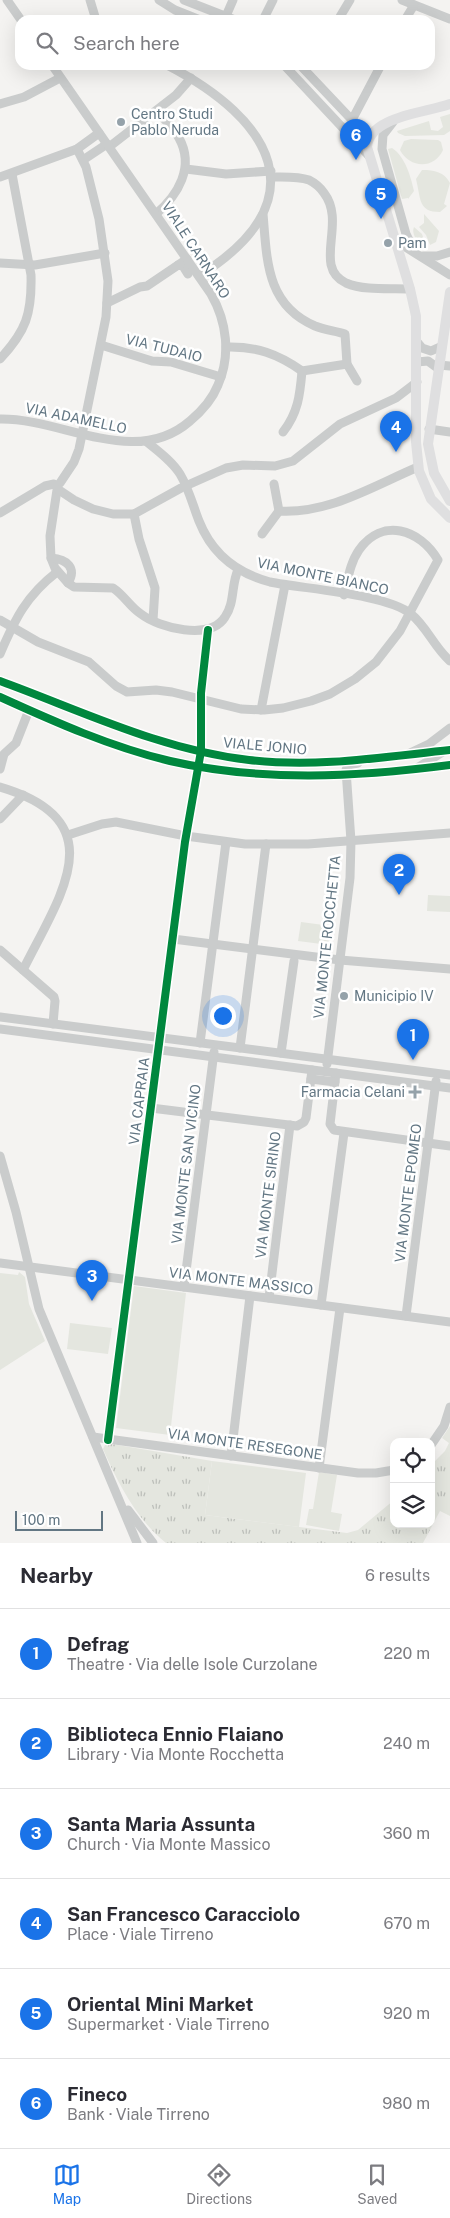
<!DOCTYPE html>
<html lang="en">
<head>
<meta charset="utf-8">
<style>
  :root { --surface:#fff; --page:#f2f2f3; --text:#2b2b33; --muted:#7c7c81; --line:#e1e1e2; --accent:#1a73e8 }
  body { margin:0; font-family:"Public Sans",sans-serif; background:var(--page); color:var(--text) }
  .controls { position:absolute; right:15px; bottom:15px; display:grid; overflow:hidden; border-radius:10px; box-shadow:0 5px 20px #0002 }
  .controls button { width:45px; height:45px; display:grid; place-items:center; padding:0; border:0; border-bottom:1px solid var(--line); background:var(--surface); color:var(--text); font:25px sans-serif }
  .scale { position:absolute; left:15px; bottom:12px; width:88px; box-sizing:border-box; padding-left:5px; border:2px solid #627683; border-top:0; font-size:14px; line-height:18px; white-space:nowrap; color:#627683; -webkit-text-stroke:4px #fff; paint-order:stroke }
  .you { position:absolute; left:222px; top:1015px; width:18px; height:18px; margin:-12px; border:4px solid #fff; border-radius:50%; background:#1a73e8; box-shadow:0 0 0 8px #1a73e833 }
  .badge { display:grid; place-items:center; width:32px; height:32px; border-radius:50%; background:var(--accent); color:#fff; font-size:16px; font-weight:700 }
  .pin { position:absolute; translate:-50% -41px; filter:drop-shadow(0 1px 2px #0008) }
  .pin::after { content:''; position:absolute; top:26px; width:18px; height:15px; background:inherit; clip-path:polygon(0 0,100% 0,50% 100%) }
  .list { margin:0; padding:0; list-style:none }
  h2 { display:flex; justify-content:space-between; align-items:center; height:65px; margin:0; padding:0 20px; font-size:21px }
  h2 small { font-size:16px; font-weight:400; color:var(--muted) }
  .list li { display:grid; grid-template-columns:32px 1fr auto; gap:15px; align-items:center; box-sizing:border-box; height:90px; padding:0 20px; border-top:1px solid var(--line) }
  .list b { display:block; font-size:19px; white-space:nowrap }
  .list p { margin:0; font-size:16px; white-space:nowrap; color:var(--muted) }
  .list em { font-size:16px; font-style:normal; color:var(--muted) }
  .icon { flex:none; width:28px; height:28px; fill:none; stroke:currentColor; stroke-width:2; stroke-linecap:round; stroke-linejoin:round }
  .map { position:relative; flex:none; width:450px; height:1543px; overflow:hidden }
  .search { position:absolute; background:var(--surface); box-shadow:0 5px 20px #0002; left:15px; right:15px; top:15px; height:55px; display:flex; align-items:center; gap:12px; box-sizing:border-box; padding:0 18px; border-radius:15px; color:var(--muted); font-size:19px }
  .sheet { height:605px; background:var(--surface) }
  nav { display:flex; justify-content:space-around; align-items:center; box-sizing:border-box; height:70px; border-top:1px solid var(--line); background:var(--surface); font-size:14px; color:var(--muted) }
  nav a { display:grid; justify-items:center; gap:2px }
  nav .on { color:var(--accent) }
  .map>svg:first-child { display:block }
  .grass { fill:url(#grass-tufts) }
  .park { fill:#e4e6df }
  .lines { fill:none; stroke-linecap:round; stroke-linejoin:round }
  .minor { stroke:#cacccc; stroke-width:9 }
  .major { stroke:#dfdfe0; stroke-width:10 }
  .cycleway-casing { stroke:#fff; stroke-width:11 }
  .cycleway { stroke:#00873e; stroke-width:8 }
  .poi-dot { fill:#95a2aa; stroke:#fff; stroke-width:2 }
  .labels { text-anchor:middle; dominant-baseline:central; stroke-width:5; stroke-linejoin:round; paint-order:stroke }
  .poi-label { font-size:14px; fill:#627683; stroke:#fff; text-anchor:start }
  .street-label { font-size:14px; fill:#627683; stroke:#fff }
</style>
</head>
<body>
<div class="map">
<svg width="450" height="1543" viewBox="0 0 450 1543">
  <defs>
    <pattern id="grass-tufts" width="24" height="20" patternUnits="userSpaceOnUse" patternTransform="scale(1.25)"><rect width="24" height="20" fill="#e4e6df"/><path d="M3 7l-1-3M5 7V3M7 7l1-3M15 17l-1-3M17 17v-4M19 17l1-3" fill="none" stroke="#bcbfba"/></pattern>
  </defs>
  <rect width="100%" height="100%" fill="#f4f3f1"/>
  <path class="grass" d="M450 1426V1516L440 1511 423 1543H166C136 1519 118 1483 103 1449L106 1443 212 1461 205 1515 347 1533 358 1530 394 1500V1524H431V1465L445 1451 449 1443 442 1438Z"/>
  <g class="park">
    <polygon points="450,114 450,131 444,135 405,136 398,133 397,131 429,121 431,130 438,131 443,127 440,117"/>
    <path d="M411 139 438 140 441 142 443 150C434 170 409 168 400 150L404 141Z"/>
    <path d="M392 148C405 156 411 177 414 191L408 199V198L402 199 388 149Z"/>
    <path d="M422 170C435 170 444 172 450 183L444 204 447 206 440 212C418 212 421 199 416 179Z"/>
    <polygon points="424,214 439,231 436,242 430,245 426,235 419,227 424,223"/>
    <path d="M414 227 422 234 426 246H422C417 242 411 233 414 227Z"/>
    <polygon points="428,895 450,896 450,912 427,911"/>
    <polygon points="301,922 331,926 329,945 298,941"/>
    <polygon points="19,1272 25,1277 29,1304 45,1341 0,1370 0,1273 18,1275"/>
    <polygon points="134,1286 186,1293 170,1435 116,1428"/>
    <polygon points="70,1323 112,1328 108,1354 67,1349"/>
    <polygon points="212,1461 306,1473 299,1527 205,1515"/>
    <polygon points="319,1472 337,1475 331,1512 342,1514 339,1531 306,1525 309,1509 313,1509"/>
  </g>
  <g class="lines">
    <g class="minor">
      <polyline points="7,0 21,20"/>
      <polyline points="90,0 96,20"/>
      <polyline points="159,0 175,10 200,20"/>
      <polyline points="184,0 235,20"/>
      <polyline points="402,0 450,19"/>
      <polyline points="226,16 233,0"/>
      <polyline points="263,20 273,0"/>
      <polyline points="338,20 350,0"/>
      <polyline points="405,20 414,5"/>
      <path d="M167 65C273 120 320 200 199 276"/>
      <polyline points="284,65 369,156"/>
      <polyline points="300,65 369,138"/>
      <polyline points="0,104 24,97 60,78"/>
      <polyline points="352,120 381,65"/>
      <polyline points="393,122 383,135 382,149 406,234 415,252"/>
      <polyline points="109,147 176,95 191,78"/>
      <polyline points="83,160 107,144"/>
      <polyline points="186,169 226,174 271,171"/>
      <polyline points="0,177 77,149 99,133"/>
      <path d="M271 177C283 177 298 176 309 180 315 183 320 187 324 193 347 223 312 267 346 283 365 291 390 288 410 289"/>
      <path d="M156 214C178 195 195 167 179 138 174 128 165 120 157 111"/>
      <path d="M263 214C267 260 266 305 315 326 325 330 336 331 345 334L347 364 357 381"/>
      <polyline points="395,237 407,248 450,275"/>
      <polyline points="423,256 437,256 450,252"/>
      <polyline points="0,263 35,265 105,253"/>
      <polyline points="178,265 183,266 188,274"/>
      <polyline points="107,303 140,287 147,286 187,259"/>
      <polyline points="417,342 422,348 431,351 442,346"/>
      <polyline points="101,345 152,361 171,362 221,377"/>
      <path d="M226 347C256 346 278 354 302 371L347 364"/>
      <path d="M0 359C26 331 32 314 31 275L12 174"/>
      <polyline points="417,362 428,361 439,369"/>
      <polyline points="439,365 450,366"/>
      <path d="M0 419C63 418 135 469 190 421 202 411 212 400 218 385 231 355 227 322 211 294L52 65"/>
      <polyline points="429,429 450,432"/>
      <path d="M283 432C298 413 300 395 302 371"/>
      <path d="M147 442C158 451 172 461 180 474 189 489 193 506 199 521 212 554 236 573 270 582 304 589 387 594 411 614 427 627 434 647 450 661"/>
      <polyline points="60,483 74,462 79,449 106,317 108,281 99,219 86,167 77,149"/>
      <path d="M274 484 279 511C329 514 373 486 418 467"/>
      <path d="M57 490 50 536 51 558 55 568 68 583 74 587 113 588C124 595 130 607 141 614 159 628 210 641 225 617 235 603 231 585 238 570"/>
      <polyline points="59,490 74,500 93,509 113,514 134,514 181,488 226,468 243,465 275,466 293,461 340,424 396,398 417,382"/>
      <polyline points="0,513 45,486 54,484"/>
      <polyline points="134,514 139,539 155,588 153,620"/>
      <polyline points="262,534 279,511"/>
      <path d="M51 558C67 559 77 568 68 583"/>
      <path d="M0 620 38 642 89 662 116 686 127 692 156 690 172 692 241 709 264 710 283 708 311 701 330 694 355 679 376 662 400 631 438 560C420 529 382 517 359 550 350 563 348 579 344 595"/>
      <path d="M0 654C15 619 26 596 57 572"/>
      <polyline points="261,710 285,585"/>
      <polyline points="410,753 429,744 450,728"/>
      <polyline points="417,768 446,750"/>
      <polyline points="0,769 4,754 16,743 29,710"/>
      <path d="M0 787C117 821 59 897 23 970"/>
      <polyline points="0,819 23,795"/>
      <polyline points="68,835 102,824 116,822 186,836 245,844 308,844 450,833"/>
      <polyline points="173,939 340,960 450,969"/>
      <polyline points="0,950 54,997 55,1001 53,1024"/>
      <polyline points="0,1017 450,1075"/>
      <polyline points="0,1029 450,1088"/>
      <polyline points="200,1043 226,842"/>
      <polyline points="240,1048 266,844"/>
      <polyline points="281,1053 294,961"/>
      <polyline points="327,1064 350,878 351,841 346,770 348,765 358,763"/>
      <polyline points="336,1073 330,1124 334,1130 450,1146"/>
      <polyline points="311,1079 335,1082"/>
      <polyline points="151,1108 297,1126 304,1122 306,1118 312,1070"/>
      <polyline points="0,1156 16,1212 39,1309 137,1543"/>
      <polyline points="0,1263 450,1322"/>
      <polyline points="184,1287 214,1052"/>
      <polyline points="269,1298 290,1125"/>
      <polyline points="321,1305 344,1133"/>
      <polyline points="406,1316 436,1081"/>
      <polyline points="93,1437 358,1473 376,1473 394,1470"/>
      <polyline points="108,1440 185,842 201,751 201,693 208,630"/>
      <polyline points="431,1445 444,1426 450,1407"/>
      <polyline points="231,1456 250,1296"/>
      <polyline points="319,1468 340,1308"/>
      <polyline points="128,1510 153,1543"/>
    </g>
    <g class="major">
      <path d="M450 104C426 113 369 116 367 147L410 289 416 316V442L419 471 431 499 450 518"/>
      <polyline points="450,292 428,444 434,473 450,501"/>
      <path d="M0 681C82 711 161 750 249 760 317 768 383 757 450 750"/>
      <path d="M0 697C55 722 111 747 170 761 262 782 358 777 450 765"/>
    </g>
    <g class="cycleway-casing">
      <g id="cycleway">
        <path d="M0 681C82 711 161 750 249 760 317 768 383 757 450 750"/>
        <path d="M0 697C55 722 111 747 170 761 262 782 358 777 450 765"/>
        <polyline points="108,1440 185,842 201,751 201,693 208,630"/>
      </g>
    </g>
    <use href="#cycleway" class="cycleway"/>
  </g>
  <g class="poi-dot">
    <circle cx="121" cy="122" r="5"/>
    <circle cx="388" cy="243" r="5"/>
    <circle cx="344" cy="996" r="5"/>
    <path d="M412.5 1084.5h5v5h5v5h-5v5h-5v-5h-5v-5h5z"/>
  </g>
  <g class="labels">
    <g class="poi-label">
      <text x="131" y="114">Centro Studi<tspan x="131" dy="16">Pablo Neruda</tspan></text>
      <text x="398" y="243">Pam</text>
      <text x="354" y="996">Municipio IV</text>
      <text x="405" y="1092" text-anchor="end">Farmacia Celani</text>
    </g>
    <g class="street-label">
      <text transform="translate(196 250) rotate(57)">VIALE CARNARO</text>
      <text transform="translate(164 348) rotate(14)">VIA TUDAIO</text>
      <text transform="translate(76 418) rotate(12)">VIA ADAMELLO</text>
      <text transform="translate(323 576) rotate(12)">VIA MONTE BIANCO</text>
      <text transform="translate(265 746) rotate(5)">VIALE JONIO</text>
      <text transform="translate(327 937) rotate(-84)">VIA MONTE ROCCHETTA</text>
      <text transform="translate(139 1101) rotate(-83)">VIA CAPRAIA</text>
      <text transform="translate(186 1164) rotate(-83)">VIA MONTE SAN VICINO</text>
      <text transform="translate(408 1193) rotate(-83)">VIA MONTE EPOMEO</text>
      <text transform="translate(268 1195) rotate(-83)">VIA MONTE SIRINO</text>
      <text transform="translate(241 1281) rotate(7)">VIA MONTE MASSICO</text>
      <text transform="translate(245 1444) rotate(8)">VIA MONTE RESEGONE</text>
    </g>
  </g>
</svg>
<div class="controls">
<button><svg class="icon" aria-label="locate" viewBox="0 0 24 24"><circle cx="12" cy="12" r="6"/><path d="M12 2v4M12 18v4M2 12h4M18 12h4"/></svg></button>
<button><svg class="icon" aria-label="layers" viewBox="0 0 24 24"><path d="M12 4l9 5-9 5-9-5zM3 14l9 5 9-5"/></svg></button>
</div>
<div class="scale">100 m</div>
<div class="you"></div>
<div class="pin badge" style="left:413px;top:1060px">1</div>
<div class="pin badge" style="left:399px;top:895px">2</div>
<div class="pin badge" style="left:92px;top:1301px">3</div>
<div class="pin badge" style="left:396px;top:452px">4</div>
<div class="pin badge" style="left:381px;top:219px">5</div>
<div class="pin badge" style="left:356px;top:160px">6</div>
<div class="search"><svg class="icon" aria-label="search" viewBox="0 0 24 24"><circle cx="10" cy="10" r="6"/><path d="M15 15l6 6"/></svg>Search here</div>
</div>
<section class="sheet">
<h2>Nearby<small>6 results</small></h2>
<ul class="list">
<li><span class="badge">1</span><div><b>Defrag</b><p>Theatre · Via delle Isole Curzolane</p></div><em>220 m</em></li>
<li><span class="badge">2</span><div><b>Biblioteca Ennio Flaiano</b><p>Library · Via Monte Rocchetta</p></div><em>240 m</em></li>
<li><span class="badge">3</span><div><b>Santa Maria Assunta</b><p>Church · Via Monte Massico</p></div><em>360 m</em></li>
<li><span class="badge">4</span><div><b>San Francesco Caracciolo</b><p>Place · Viale Tirreno</p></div><em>670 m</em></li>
<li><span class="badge">5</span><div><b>Oriental Mini Market</b><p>Supermarket · Viale Tirreno</p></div><em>920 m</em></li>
<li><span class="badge">6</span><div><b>Fineco</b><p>Bank · Viale Tirreno</p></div><em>980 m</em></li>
</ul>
</section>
<nav>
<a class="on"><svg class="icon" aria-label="map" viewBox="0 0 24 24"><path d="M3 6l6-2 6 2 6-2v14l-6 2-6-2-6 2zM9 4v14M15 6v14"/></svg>Map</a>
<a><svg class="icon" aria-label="directions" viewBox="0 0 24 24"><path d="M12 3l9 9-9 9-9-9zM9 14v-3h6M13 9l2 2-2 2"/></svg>Directions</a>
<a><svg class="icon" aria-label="saved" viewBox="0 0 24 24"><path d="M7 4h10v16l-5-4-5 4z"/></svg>Saved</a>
</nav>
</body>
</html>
